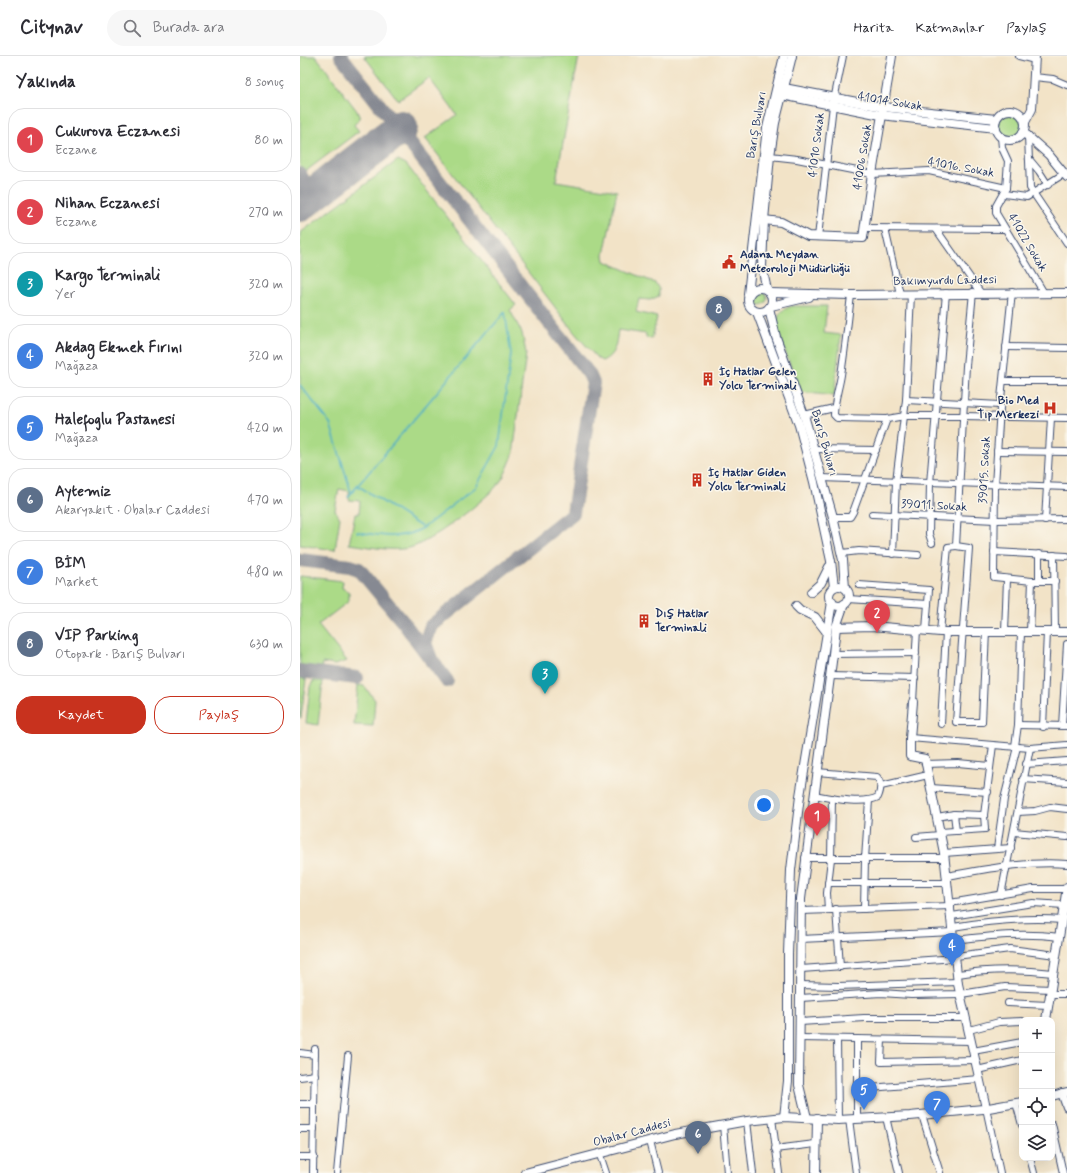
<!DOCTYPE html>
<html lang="tr">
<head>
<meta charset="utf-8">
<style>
  :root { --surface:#fff; --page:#f7f7f7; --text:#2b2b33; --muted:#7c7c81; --line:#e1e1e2; --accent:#c8321e }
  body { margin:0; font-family:Mynerve,sans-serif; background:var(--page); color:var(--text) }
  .controls { position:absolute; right:12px; bottom:12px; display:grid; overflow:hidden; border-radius:8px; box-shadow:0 4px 16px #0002 }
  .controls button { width:36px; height:36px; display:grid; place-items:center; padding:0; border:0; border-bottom:1px solid var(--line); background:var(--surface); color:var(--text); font:20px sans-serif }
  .you { position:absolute; left:464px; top:749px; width:14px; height:14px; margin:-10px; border:3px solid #fff; border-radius:50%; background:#1a73e8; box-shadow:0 0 0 6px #1a73e833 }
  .badge { display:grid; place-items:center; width:26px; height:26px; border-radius:50%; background:var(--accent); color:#fff; font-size:13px; font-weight:700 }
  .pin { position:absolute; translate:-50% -33px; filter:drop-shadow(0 1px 2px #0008) }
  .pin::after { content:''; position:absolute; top:21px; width:14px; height:12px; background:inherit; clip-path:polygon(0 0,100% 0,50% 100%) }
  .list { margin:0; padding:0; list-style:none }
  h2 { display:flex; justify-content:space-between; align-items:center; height:52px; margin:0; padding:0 16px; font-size:17px }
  h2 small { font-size:13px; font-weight:400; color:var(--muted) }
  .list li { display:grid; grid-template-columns:26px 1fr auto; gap:12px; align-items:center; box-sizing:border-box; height:64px; margin:0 8px 8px; padding:0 8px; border:1px solid var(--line); border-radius:16px }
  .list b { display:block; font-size:15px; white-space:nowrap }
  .list p { margin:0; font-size:13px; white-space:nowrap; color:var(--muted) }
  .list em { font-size:13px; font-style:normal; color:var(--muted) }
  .actions { display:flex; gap:8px; padding:12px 16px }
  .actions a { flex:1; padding:9px 0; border:1px solid var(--accent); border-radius:16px; text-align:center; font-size:14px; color:var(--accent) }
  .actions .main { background:var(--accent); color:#fff }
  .icon { flex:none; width:22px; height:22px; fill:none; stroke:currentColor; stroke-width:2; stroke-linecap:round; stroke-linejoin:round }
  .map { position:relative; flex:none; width:767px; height:1117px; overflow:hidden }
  header { display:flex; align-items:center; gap:24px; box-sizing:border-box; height:56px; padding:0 20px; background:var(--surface); border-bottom:1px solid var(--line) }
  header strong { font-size:19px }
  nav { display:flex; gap:22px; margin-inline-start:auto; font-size:14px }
  .search { width:280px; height:36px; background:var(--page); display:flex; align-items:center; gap:10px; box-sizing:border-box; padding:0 14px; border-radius:22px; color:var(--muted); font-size:15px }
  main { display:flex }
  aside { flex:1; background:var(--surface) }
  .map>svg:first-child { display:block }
  .green { fill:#abda87; stroke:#638472 }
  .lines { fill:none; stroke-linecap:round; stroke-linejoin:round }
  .stream { stroke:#46acc6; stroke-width:1.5 }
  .taxiway { stroke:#868992; stroke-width:14 }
  .runway { stroke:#868992; stroke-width:34 }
  .street-casing { stroke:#3b4a6e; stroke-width:8 }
  .secondary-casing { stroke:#3b4a6e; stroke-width:10 }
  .street { stroke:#fff; stroke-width:6 }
  .secondary { stroke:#fff; stroke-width:8 }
  .labels { text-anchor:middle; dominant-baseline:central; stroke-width:3; stroke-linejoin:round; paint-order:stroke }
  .street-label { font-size:12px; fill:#1b2f5e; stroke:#fbf7ec }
  .poi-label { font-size:12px; font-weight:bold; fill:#1b2f5e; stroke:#fbf7ec; text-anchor:start }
</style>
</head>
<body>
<header>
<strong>Citynav</strong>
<div class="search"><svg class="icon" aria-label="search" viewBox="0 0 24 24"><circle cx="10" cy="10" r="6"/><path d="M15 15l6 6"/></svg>Burada ara</div>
<nav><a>Harita</a><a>Katmanlar</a><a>Paylaş</a></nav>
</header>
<main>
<aside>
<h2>Yakında<small>8 sonuç</small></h2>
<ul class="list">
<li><span class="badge" style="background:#e0444e">1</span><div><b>Cukurova Eczanesi</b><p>Eczane</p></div><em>80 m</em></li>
<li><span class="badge" style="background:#e0444e">2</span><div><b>Nihan Eczanesi</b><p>Eczane</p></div><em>270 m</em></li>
<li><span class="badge" style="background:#0f9aa8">3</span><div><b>Kargo Terminali</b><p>Yer</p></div><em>320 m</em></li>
<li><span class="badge" style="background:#3f7fe0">4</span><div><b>Akdag Ekmek Fırını</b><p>Mağaza</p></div><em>320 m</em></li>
<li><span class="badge" style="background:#3f7fe0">5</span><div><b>Halefoglu Pastanesi</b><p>Mağaza</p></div><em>420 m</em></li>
<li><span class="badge" style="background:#5c6f8a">6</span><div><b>Aytemiz</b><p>Akaryakıt · Obalar Caddesi</p></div><em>470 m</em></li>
<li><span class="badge" style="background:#3f7fe0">7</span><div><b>BİM</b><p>Market</p></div><em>480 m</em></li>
<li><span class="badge" style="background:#5c6f8a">8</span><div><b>VIP Parking</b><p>Otopark · Barış Bulvarı</p></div><em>630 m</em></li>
</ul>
<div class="actions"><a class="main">Kaydet</a><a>Paylaş</a></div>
</aside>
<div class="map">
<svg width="767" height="1117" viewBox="0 0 767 1117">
  <rect width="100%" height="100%" fill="#fbf7ec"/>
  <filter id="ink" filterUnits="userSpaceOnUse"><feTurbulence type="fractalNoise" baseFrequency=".025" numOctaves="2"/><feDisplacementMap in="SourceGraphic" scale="8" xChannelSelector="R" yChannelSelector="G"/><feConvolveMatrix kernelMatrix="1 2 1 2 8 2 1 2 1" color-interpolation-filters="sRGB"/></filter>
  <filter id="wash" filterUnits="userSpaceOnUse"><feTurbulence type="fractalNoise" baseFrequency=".012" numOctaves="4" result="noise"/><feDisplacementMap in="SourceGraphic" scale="16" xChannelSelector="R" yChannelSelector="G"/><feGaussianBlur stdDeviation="0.9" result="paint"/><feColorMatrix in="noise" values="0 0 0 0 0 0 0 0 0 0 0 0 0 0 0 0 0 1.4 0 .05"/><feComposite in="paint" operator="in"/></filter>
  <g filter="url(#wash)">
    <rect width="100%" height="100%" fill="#f2e3c7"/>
    <g class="green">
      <polygon points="0,0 16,0 57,55 60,62 54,69 59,75 6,115 0,112"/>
      <path d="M64 0H279L256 125 317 135 304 199 305 205 355 227 359 233V240L350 244 339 243 336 256 357 261 352 283 346 282V278L318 274C316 287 316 299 302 305L297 302 274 276 125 82 157 59 129 22 98 44Z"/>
      <circle cx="711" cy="69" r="12"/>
      <path d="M98 104 106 108 216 249 210 254 222 277 226 297 213 399C209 408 206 418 200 426 187 443 129 488 109 492 90 496 68 490 49 488L55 458H59L60 445 49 444V435L39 433 35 454 40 462 35 494 0 489V177Z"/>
      <circle cx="460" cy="242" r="7"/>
      <path d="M492 250H527L524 277 541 279 534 340 500 336 477 273C476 260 480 254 492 250Z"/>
      <polygon points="0,520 43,525 42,532 49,536 49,545 18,569 47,605 35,609 22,607 21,614 0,611"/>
      <polygon points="0,622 6,623 1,662 0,662"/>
      <polygon points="13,625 23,625 18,669 6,667 10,631"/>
      <polygon points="58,629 64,630 75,644 73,670 54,669"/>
    </g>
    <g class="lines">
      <g class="stream">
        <polyline points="0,329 30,367 51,436"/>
        <polyline points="48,441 205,256 211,298 199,390 176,431 123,472"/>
        <path d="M57 476C82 479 99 485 123 472L57 429"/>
      </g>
      <g class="taxiway">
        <path d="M41 0 112 90C101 80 91 82 78 89L91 74 89 62"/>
        <polyline points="112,90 289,318 293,327 273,457 131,570 125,587 132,606"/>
        <polyline points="0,118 6,129 3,146"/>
        <polyline points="0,504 50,510 59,513 103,566 147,625"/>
        <polyline points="0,615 57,622"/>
      </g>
      <polyline class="runway" points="0,149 101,71"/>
    </g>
  </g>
  <g filter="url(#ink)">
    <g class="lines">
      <g class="street-casing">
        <g id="street">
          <polyline points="719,0 735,4"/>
          <polyline points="734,21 753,23 767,29"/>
          <polyline points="728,79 730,132 767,187"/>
          <polyline points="701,81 702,92 708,105 706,132 696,150 696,157 744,237"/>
          <polyline points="470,100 497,103 572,118 629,115 706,132"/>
          <polyline points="729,103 739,115 748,129"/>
          <polyline points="704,138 727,141 765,117"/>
          <polyline points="565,172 705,173"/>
          <polyline points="585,173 600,238"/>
          <polyline points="636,173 680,236"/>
          <polyline points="518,181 533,49 543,0"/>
          <polyline points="712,236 700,352 695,429 694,521 732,525 755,525"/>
          <path d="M551 239C548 266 545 293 541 319 539 332 534 346 534 359L537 362 587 363 605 360H663L767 362"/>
          <polyline points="706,291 767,292"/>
          <polyline points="703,325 767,325"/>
          <polyline points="606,344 700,349"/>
          <polyline points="504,359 534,352"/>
          <polyline points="514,393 576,394"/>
          <polyline points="697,395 767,396"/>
          <polyline points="522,422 767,431"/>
          <polyline points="572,458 695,464 767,463"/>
          <polyline points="533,461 550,461 553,456 587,363"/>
          <polyline points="745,464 751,362"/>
          <polyline points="632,487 629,478 630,427 646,237"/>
          <polyline points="656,490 669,492 656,666 682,666 686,575"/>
          <polyline points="694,496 767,500"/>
          <polyline points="542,497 559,495 618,499"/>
          <polyline points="593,498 596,425 606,344 611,238"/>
          <polyline points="739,498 739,525"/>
          <polyline points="754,499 755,576"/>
          <polyline points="559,529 629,534 626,574"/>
          <polyline points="548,543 628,548"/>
          <polyline points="640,576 648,491 656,490 666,310 673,236"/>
          <polyline points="705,576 707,523"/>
          <polyline points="730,576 732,525"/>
          <polyline points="533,598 616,597"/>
          <polyline points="530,620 615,622"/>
          <polyline points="613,646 617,573"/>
          <polyline points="641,668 646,576"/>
          <polyline points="718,669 767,670"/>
          <polyline points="762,670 767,588"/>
          <polyline points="743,671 747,576"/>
          <polyline points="610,682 730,692 767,689"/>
          <polyline points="715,690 718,669 721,576"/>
          <polyline points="625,708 658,707 690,710"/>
          <polyline points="726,708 767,705"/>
          <polyline points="723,723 767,726"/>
          <polyline points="581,730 628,719"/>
          <polyline points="631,732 688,736"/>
          <path d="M514 739C531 742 563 749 578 741 581 734 582 727 577 721L517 716"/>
          <polyline points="718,756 735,755 750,751 767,753"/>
          <polyline points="654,758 656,775"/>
          <polyline points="637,761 654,758 684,759"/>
          <polyline points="640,776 685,773 684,759 693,689"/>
          <polyline points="714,776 767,781"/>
          <polyline points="616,781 640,779"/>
          <polyline points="697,793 704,743 717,691"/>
          <polyline points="644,797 711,792"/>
          <polyline points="505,802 645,802"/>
          <path d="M647 820C687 813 726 805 767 808"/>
          <polyline points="528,827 648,827"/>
          <polyline points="701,839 730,692"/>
          <polyline points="650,847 733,833 767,833"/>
          <polyline points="536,853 540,911"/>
          <polyline points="564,853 565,803 569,744"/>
          <polyline points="528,854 527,837 531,803 532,742"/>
          <polyline points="501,855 651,850"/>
          <polyline points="652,860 733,847 764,849"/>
          <path d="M653 871C689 865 725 861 762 864"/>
          <polyline points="500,883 653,876"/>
          <path d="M654 884C689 880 724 876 759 881"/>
          <polyline points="656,900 710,893 756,899"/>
          <polyline points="501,913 656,902"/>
          <path d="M658 918C690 913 720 913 753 917"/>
          <polyline points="500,929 538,930 658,926"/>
          <polyline points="750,938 767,938"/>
          <polyline points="500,942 581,937 611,939 661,938 705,931 751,933"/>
          <polyline points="708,947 748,949"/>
          <polyline points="500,966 564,962 666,962"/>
          <polyline points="669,974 699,966 722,965"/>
          <polyline points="500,982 671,985"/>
          <polyline points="537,983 538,1064"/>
          <polyline points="582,984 581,1006 675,1004"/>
          <polyline points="673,995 722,986"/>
          <polyline points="0,997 15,999"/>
          <polyline points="677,1014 722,1004"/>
          <polyline points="0,1021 15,1019"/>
          <polyline points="558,1033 679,1023"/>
          <polyline points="716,1047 722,1069"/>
          <polyline points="0,1048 14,1048"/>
          <polyline points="686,1052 700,1117"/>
          <polyline points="622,1059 640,1117"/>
          <polyline points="586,1061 599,1117"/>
          <polyline points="472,1062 479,1117"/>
          <polyline points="549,1063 556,1117"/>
          <polyline points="557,1063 557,984"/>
          <polyline points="447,1065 453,1117"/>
          <polyline points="752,1068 763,1117"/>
          <polyline points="423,1069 427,1117"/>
          <polyline points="0,1073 14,1073"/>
          <polyline points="350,1085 358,1117"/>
          <polyline points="475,1093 515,1088"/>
          <polyline points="300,1099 306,1117"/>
          <polyline points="0,1101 14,1101"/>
          <polyline points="730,1102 734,1117"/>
          <polyline points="13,1117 15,993"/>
          <polyline points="37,1117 48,1000"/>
        </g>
      </g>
      <g class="secondary-casing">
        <g id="secondary">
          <polyline points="484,32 583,51 696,63"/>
          <polyline points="482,39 581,59 696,72"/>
          <circle cx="710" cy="69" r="15"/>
          <polyline points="725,66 732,53 735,0"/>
          <polyline points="723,76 749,99 767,121"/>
          <polyline points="464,164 481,166 508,180 563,182 572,118 592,0"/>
          <circle cx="460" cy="244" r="12"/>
          <polyline points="467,234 462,211 464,164 470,100 475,67 492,0"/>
          <polyline points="470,237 551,239 767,237"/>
          <polyline points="448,238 467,72 484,0"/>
          <polyline points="471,250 509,241"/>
          <polyline points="469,252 476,281 504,359 533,461 543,504 545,532"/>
          <polyline points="457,256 499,369 514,426 531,505 534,531"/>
          <circle cx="539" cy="540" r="10"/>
          <polyline points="511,536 521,527 529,511 531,509"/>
          <polyline points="496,550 500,554 515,561 526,575"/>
          <polyline points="536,571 572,570 640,576 767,576"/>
          <polyline points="613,646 610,682 610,700 625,703 644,797 658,928 686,1052"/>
          <polyline points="746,964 767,831"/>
          <polyline points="762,1037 767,1051"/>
          <polyline points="752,1040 767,1036"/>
          <polyline points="484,1061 488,1025 488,898 491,814 500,740 532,546"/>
          <polyline points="507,1062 499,1029 501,843 533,598 536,571 544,548"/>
          <polyline points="225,1117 375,1078 447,1065 484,1061 538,1064 610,1060 683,1053 722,1046"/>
          <polyline points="516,1117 517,1062"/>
        </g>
      </g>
      <use href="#street" class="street"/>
      <use href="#secondary" class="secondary"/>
    </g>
  </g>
  <defs>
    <g id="civic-bare" transform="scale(1.08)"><path d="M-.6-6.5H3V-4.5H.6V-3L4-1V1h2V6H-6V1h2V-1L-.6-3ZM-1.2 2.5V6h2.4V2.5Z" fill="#c8321e" stroke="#fbf7ec" stroke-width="2.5" paint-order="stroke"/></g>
    <g id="building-bare" transform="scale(1.08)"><path d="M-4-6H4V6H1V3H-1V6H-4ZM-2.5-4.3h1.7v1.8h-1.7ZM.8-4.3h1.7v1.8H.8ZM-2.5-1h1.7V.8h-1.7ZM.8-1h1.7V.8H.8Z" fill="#c8321e" stroke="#fbf7ec" stroke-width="2.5" paint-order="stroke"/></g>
    <g id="hospital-bare" transform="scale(1.08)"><path d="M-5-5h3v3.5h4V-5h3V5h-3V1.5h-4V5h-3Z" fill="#c8321e" stroke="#fbf7ec" stroke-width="2.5" paint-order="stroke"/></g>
  </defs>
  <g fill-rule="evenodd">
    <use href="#civic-bare" x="429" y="206"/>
    <use href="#building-bare" x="408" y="323"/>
    <use href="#hospital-bare" x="750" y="352"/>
    <use href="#building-bare" x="397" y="424"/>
    <use href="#building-bare" x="344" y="565"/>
  </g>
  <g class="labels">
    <g class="street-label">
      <text transform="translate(590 46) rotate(9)">41014 Sokak</text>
      <text transform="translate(457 69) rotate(-80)">Barış Bulvarı</text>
      <text transform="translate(517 89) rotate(-83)">41010 Sokak</text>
      <text transform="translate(563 101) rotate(-81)">41006 Sokak</text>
      <text transform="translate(661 112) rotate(10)">41016. Sokak</text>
      <text transform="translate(727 187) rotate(59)">41022 Sokak</text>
      <text transform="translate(645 225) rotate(-1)">Bakımyurdu Caddesi</text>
      <text transform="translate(524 387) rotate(74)">Barış Bulvarı</text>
      <text transform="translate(685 414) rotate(-87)">39015. Sokak</text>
      <text transform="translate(634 450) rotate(3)">39011. Sokak</text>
      <text transform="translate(332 1077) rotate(-15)">Obalar Caddesi</text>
    </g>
    <g class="poi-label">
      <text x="440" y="199">Adana Meydan<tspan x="440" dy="14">Meteoroloji Müdürlüğü</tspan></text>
      <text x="419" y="316">İç Hatlar Gelen<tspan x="419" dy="14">Yolcu Terminali</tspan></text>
      <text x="739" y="345" text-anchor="end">Bio Med<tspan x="739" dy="14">Tıp Merkezi</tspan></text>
      <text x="408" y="417">İç Hatlar Giden<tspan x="408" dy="14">Yolcu Terminali</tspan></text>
      <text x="355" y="558">Dış Hatlar<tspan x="355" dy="14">Terminali</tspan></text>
    </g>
  </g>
</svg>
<div class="controls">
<button>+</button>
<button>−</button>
<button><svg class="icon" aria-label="locate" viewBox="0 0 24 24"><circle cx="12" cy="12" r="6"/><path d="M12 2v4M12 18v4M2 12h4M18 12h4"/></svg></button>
<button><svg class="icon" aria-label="layers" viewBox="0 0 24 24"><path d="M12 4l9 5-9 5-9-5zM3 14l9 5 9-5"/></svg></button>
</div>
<div class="you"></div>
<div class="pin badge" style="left:517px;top:780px;background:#e0444e">1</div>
<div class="pin badge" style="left:577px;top:577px;background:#e0444e">2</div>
<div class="pin badge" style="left:245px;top:638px;background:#0f9aa8">3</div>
<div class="pin badge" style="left:652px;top:910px;background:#3f7fe0">4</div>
<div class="pin badge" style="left:564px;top:1054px;background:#3f7fe0">5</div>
<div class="pin badge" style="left:398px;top:1098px;background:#5c6f8a">6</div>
<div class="pin badge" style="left:637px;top:1068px;background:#3f7fe0">7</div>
<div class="pin badge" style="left:419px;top:273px;background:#5c6f8a">8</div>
</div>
</main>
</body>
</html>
